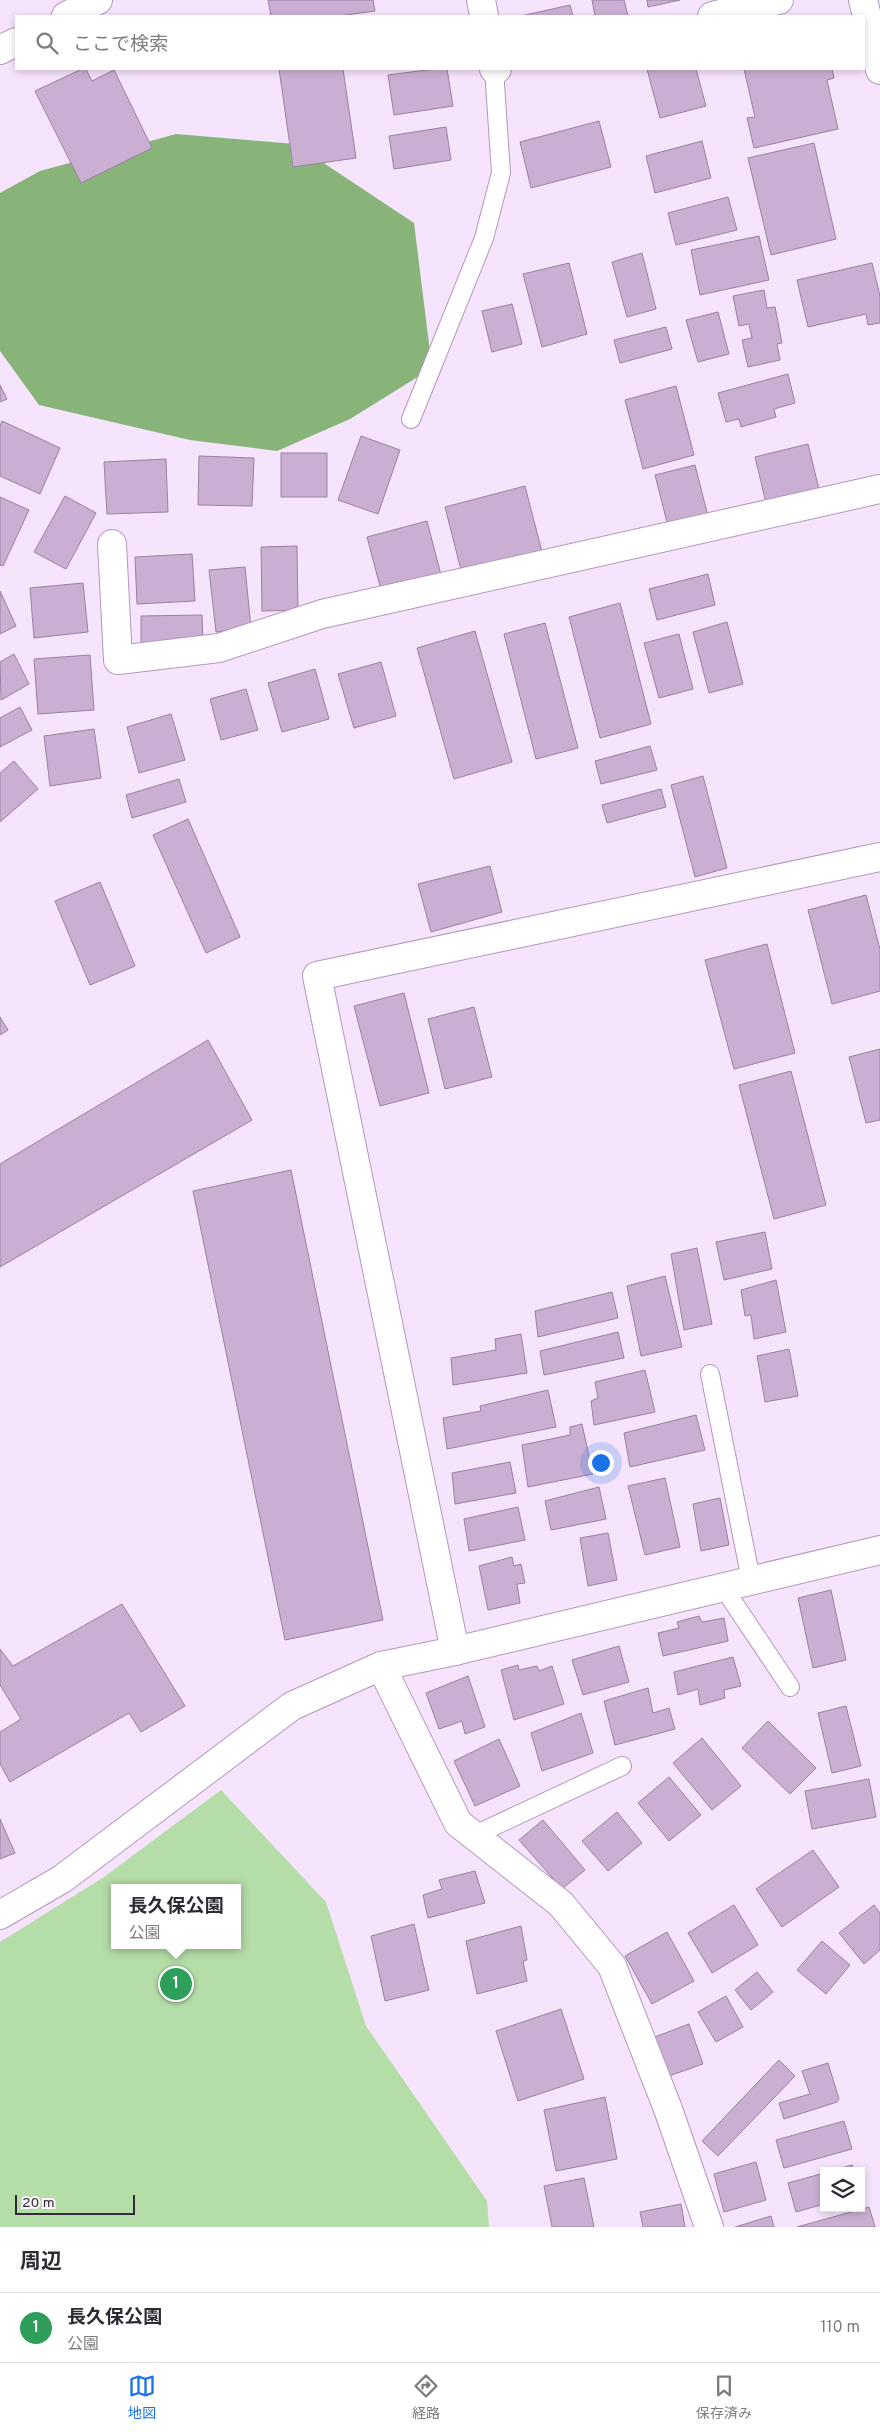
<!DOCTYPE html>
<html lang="ja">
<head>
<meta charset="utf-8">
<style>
  :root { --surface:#fff; --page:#f2f2f3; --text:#2b2b33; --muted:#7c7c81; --line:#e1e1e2; --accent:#1a73e8 }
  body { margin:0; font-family:Overpass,"Noto Sans JP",sans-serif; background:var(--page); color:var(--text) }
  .controls { position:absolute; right:15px; bottom:15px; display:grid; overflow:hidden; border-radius:0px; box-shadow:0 2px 8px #0003 }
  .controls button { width:45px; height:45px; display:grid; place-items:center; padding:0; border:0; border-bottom:1px solid var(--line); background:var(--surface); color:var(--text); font:25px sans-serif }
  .scale { position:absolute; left:15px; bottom:12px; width:120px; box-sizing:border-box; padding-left:5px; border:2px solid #352a39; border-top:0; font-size:14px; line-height:18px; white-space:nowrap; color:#352a39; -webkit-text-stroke:4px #fcf6fd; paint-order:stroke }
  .you { position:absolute; left:600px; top:1462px; width:18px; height:18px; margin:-12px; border:4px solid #fff; border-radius:50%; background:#1a73e8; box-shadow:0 0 0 8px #1a73e833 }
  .badge { display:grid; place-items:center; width:32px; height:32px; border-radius:50%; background:var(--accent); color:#fff; font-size:16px; font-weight:700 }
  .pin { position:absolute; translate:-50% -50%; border:2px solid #fff; box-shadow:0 1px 5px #0006 }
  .popup { position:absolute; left:111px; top:1884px; width:130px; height:65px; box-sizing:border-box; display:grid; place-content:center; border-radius:0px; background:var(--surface); filter:drop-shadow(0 1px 4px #0005); font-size:16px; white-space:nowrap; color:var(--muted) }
  .popup b { font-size:19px; color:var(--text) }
  .popup::after { content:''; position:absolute; left:50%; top:100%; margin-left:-10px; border:10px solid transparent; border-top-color:var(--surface) }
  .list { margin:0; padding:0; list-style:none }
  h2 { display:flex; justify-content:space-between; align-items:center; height:65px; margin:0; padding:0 20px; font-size:21px }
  h2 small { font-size:16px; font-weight:400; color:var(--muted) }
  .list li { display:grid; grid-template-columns:32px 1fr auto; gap:15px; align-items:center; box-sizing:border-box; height:70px; padding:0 20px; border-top:1px solid var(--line) }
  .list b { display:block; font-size:19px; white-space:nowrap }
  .list p { margin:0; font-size:16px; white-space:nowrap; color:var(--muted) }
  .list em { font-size:16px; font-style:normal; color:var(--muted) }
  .icon { flex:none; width:28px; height:28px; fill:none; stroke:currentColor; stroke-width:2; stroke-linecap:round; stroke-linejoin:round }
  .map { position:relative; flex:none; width:880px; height:2227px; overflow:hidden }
  .search { position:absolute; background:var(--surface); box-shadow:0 2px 8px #0003; left:15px; right:15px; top:15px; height:55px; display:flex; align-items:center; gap:12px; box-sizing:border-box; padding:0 18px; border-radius:0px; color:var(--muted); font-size:19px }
  .sheet { height:135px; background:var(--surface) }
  nav { display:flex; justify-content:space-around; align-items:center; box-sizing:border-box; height:70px; border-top:1px solid var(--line); background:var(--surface); font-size:14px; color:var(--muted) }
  nav a { display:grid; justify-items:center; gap:2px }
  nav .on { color:var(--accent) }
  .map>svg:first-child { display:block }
  .green { fill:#b5dda8; fill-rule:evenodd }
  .forest { fill:#88b47a }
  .building { fill:#cbafd3; stroke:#9a80a3 }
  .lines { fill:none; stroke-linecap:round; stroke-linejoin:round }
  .service-casing { stroke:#b398bc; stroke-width:20 }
  .minor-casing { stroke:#b398bc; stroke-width:30 }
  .primary-casing { stroke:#b398bc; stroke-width:30 }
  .service { stroke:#fff; stroke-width:18 }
  .minor { stroke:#fff; stroke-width:28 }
  .primary { stroke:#fff; stroke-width:28 }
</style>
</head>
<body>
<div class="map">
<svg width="880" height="2227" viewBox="0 0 880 2227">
  <rect width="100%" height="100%" fill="#f5e4fb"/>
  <path class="green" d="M221 1790 326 1902 366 2026 487 2201 489 2227H0V1942L104 1877ZM115 1888H237V1945H115Z"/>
  <polygon class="forest" points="176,134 295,144 414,223 432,368 350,419 277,451 190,440 39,405 0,351 0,193 40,171"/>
  <g class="building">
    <polygon points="268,0 373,0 375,11 339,16 271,16"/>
    <polygon points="592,0 624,0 628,16 595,16"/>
    <polygon points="647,0 680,0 648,7"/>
    <polygon points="570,5 573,16 521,16"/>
    <polygon points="82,69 86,69 92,81 114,70 152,148 81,183 35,91"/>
    <polygon points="279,69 343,69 356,158 293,167"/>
    <polygon points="434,69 447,69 453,106 394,115 388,75"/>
    <polygon points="647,69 696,69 706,106 660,118"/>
    <polygon points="744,69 832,69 834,78 827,80 838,129 754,148 747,118 755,117"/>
    <polygon points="599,121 611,167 531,188 520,142"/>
    <polygon points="446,127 451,160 394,169 389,136"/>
    <polygon points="702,141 711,178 655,193 646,156"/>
    <polygon points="814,143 836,239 771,255 748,158"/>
    <polygon points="728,197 737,230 676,245 668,213"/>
    <polygon points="759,236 769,280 700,295 691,250"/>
    <polygon points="642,253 656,309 627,317 612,262"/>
    <polygon points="569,263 587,334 542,347 523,274"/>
    <polygon points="872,263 880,296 880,323 868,325 866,314 808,327 797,280"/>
    <polygon points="764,290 767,308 775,307 782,343 777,344 780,360 748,367 742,340 752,338 749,324 739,326 733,296"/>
    <polygon points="512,304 522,344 492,352 482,311"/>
    <polygon points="718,312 729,354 698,362 686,320"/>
    <polygon points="666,327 672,349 620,363 614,340"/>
    <polygon points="788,374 795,403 774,409 776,417 741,427 739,419 726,422 718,393"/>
    <polygon points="0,385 7,399 0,402"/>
    <polygon points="676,386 694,455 643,469 625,400"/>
    <polygon points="2,421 60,448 40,494 0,476 0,426"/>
    <polygon points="361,436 400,450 378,514 338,500"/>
    <polygon points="808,444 819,489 766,503 755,457"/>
    <rect x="281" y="453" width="46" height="44"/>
    <polygon points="199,456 254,458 252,506 198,505"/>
    <polygon points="166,459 168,512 107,514 104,462"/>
    <polygon points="695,465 709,520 669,530 655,475"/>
    <polygon points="525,486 542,552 462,574 445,507"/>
    <polygon points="65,496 96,513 66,569 34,552"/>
    <polygon points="0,497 29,510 3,566 0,565"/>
    <polygon points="427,521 441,575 381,590 367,537"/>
    <polygon points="297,546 298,610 262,611 261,547"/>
    <polygon points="192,554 195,601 137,604 135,557"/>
    <polygon points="245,567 251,628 216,632 209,570"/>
    <polygon points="708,574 715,605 657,620 649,589"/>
    <polygon points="83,583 88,632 34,638 30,588"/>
    <polygon points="0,591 16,626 0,634"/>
    <polygon points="620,603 651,724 600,738 569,617"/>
    <polygon points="202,615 203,643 141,644 141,616"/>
    <polygon points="727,622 743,684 709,693 693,632"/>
    <polygon points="545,623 578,748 536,759 504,634"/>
    <polygon points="475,631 512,762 454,779 417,648"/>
    <polygon points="679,634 693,689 659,698 644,643"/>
    <polygon points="14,654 29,684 1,700 0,662"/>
    <polygon points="90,655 94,710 38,714 34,659"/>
    <polygon points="381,662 396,716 354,728 338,674"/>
    <polygon points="315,669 329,719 282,732 268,683"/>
    <polygon points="246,689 258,730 221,740 210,699"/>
    <polygon points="20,707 32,730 0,747 0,718"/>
    <polygon points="171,714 185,760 139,773 127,727"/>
    <polygon points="94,729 101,778 50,786 44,736"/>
    <polygon points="650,746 657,770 601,784 595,761"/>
    <polygon points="14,761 38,789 0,822 0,773"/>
    <polygon points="703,776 727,868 695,877 671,785"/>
    <polygon points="179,779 186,802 132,818 126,795"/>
    <polygon points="661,789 666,807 607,823 602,805"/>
    <polygon points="188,819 240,937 206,953 153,835"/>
    <polygon points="490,866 502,912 431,932 418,884"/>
    <polygon points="100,882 135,966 90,985 55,901"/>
    <polygon points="866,895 880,949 880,991 832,1004 808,910"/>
    <polygon points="767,944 795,1053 734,1069 705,960"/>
    <polygon points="404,993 429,1093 380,1106 354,1006"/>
    <polygon points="474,1007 492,1077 445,1089 428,1019"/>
    <polygon points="0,1017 8,1030 0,1035"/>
    <polygon points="208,1040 252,1120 0,1267 0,1164"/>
    <polygon points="880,1049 880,1120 866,1123 849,1057"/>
    <polygon points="791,1071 826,1205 774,1219 739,1085"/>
    <polygon points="291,1170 383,1620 285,1640 193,1191"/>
    <polygon points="765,1232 772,1269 724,1280 716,1242"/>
    <polygon points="697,1248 712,1324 684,1330 671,1254"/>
    <polygon points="665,1276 682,1347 641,1356 627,1286"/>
    <polygon points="776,1280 786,1332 754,1339 751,1315 745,1316 741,1290"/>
    <polygon points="612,1292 618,1318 538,1337 535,1311"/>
    <polygon points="618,1332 624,1358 544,1375 540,1351"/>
    <polygon points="521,1334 527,1373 453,1385 451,1358 496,1350 495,1339"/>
    <polygon points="789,1349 798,1396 765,1402 757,1356"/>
    <polygon points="645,1370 655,1412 594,1425 591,1401 598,1398 595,1382"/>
    <polygon points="548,1390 556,1427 447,1449 443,1418 481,1411 480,1406"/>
    <polygon points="696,1415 705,1450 630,1467 624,1433"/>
    <polygon points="582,1424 593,1474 528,1487 522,1445 570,1435 570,1427"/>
    <polygon points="510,1462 516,1493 455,1504 452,1473"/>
    <polygon points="665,1478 680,1547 645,1555 628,1486"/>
    <polygon points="599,1487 606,1519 551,1530 545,1501"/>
    <polygon points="720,1498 729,1545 701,1551 693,1504"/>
    <polygon points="518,1507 525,1540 469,1551 464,1519"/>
    <polygon points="608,1533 617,1580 588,1586 580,1538"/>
    <polygon points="512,1557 514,1566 521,1564 525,1583 517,1584 520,1603 488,1610 479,1566"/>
    <polygon points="831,1590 846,1660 813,1668 798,1598"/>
    <polygon points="122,1604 185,1706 141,1732 129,1713 10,1782 0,1764 0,1732 21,1719 0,1685 0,1649 13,1666"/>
    <polygon points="699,1616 702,1622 724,1618 728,1641 663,1656 658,1633 679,1628 677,1622"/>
    <polygon points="619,1646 629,1682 583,1695 572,1660"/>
    <polygon points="733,1657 741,1686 724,1690 725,1698 700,1705 698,1689 678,1695 674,1672"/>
    <polygon points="518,1665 519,1670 537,1666 539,1671 552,1666 564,1704 514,1720 501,1670"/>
    <polygon points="468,1676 485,1727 465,1734 462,1721 439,1729 426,1693"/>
    <polygon points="648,1688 653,1713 669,1708 675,1729 615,1745 604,1701"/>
    <polygon points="846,1706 861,1766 832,1773 818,1713"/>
    <polygon points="581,1713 593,1753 542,1771 531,1733"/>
    <polygon points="768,1721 816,1768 790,1794 742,1748"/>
    <polygon points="702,1738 741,1786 712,1810 673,1763"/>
    <polygon points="499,1739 520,1786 475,1806 454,1761"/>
    <polygon points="669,1777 701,1815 669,1841 638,1803"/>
    <polygon points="869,1779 876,1817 812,1829 805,1791"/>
    <polygon points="617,1812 642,1843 608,1871 582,1841"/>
    <polygon points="0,1819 15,1853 0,1859"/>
    <polygon points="543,1820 585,1870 562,1889 519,1840"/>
    <polygon points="813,1850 839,1887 782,1927 756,1889"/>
    <polygon points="475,1871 485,1903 428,1918 423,1895 442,1889 439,1880"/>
    <polygon points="734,1905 758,1945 712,1973 688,1933"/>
    <polygon points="874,1905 880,1913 880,1950 864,1964 839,1933"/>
    <polygon points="414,1924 429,1990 385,2001 371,1936"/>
    <polygon points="521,1926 527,1960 523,1961 527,1981 477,1994 466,1941"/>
    <polygon points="667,1932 694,1981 652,2004 625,1956"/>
    <polygon points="822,1941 850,1965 826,1994 797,1970"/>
    <polygon points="757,1972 773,1992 751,2010 735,1990"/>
    <polygon points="726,1996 743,2027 716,2042 698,2012"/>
    <polygon points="561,2009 584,2079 518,2101 496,2031"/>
    <polygon points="689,2024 703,2064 666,2077 652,2038"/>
    <polygon points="779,2060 795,2076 718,2156 702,2141"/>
    <polygon points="828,2063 839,2099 837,2102 784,2119 779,2103 810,2094 802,2071"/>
    <polygon points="605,2097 617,2159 556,2171 544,2110"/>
    <polygon points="844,2121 852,2149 784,2168 776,2140"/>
    <polygon points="756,2162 766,2200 724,2212 714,2174"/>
    <polygon points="852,2165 854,2171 831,2171"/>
    <polygon points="824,2173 824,2204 796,2212 788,2183"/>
    <polygon points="584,2178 594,2227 552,2227 544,2186"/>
    <polygon points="681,2204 685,2227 643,2227 640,2212"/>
    <polygon points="869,2207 875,2227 797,2227"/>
    <polygon points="771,2216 774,2227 735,2227"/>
  </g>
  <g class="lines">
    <g class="service-casing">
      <g id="service">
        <polyline points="411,419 484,238 501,173 494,69"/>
        <polyline points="710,1374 751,1580"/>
        <polyline points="723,1587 790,1687"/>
        <polyline points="475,1835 622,1766"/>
      </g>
    </g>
    <g class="minor-casing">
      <g id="minor">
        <polyline points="481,0 484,16"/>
        <polyline points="66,16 98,0"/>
        <polyline points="712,16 779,0"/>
        <polyline points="0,50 16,42"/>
        <polyline points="494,69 497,69"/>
        <polyline points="112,544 118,660 219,648 322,614 880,489"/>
        <polyline points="455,1651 317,976 880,857"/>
        <polyline points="381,1666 458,1823 561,1904 612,1966 668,2109 709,2227"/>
        <polyline points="0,1915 62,1879 292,1706 381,1666 455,1651 880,1550"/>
      </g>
    </g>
    <g class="primary-casing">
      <polyline id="primary" points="863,0 880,70"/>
    </g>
    <use href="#service" class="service"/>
    <use href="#minor" class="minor"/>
    <use href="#primary" class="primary"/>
  </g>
</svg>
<div class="controls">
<button><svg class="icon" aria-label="layers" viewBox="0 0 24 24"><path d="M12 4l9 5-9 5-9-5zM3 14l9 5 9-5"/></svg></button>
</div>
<div class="scale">20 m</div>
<div class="you"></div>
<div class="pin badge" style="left:176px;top:1984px;background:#2e9e5b">1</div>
<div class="popup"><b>長久保公園</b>公園</div>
<div class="search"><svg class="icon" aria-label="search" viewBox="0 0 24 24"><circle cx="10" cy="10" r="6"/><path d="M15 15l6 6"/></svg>ここで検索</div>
</div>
<section class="sheet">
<h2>周辺<small></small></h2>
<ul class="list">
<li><span class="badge" style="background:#2e9e5b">1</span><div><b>長久保公園</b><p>公園</p></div><em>110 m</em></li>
</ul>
</section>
<nav>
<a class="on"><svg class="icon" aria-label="map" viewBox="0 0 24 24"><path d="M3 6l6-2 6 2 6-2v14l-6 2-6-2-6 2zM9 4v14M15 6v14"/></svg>地図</a>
<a><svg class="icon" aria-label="directions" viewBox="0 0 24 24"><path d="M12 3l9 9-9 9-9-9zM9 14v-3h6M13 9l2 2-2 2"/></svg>経路</a>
<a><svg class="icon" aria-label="saved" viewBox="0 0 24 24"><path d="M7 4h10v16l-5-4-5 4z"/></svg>保存済み</a>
</nav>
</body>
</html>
